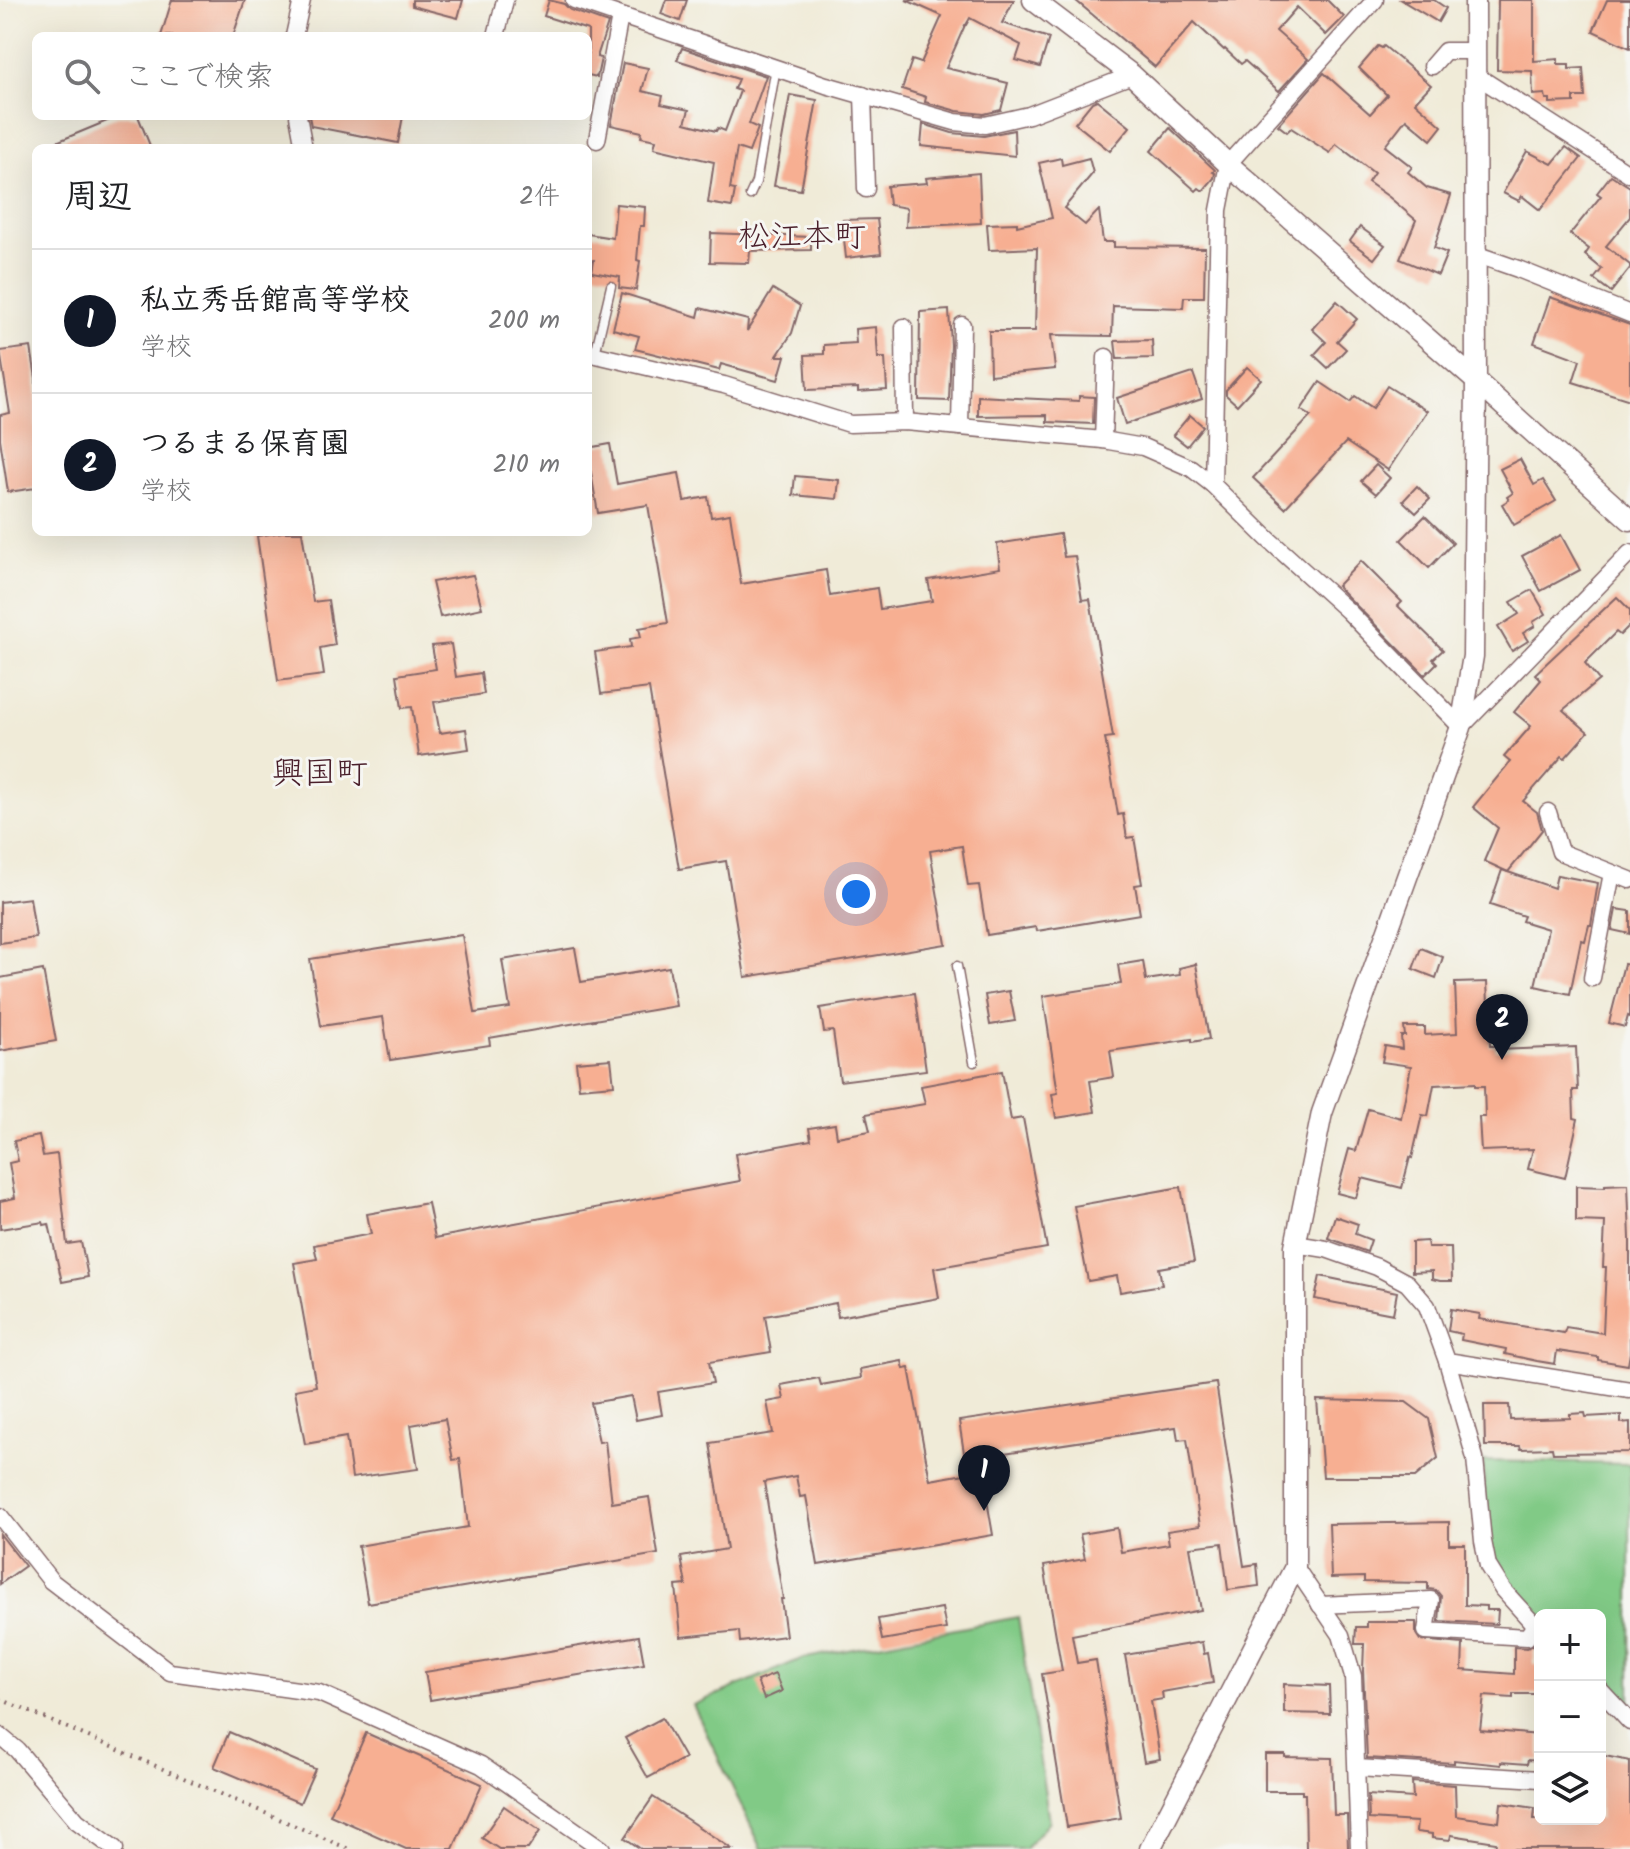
<!DOCTYPE html>
<html lang="ja">
<head>
<meta charset="utf-8">
<style>
  :root { --surface:#fff; --page:#f6f6f6; --text:#202124; --muted:#757577; --line:#e0e0e0; --accent:#111827 }
  body { margin:0; font-family:Kalam,"Klee One",sans-serif; background:var(--page); color:var(--text) }
  .controls { position:absolute; right:24px; bottom:24px; display:grid; overflow:hidden; border-radius:12px; box-shadow:0 8px 32px #0002 }
  .controls button { width:72px; height:72px; display:grid; place-items:center; padding:0; border:0; border-bottom:2px solid var(--line); background:var(--surface); color:var(--text); font:40px sans-serif }
  .you { position:absolute; left:856px; top:894px; width:28px; height:28px; margin:-20px; border:6px solid #fff; border-radius:50%; background:#1a73e8; box-shadow:0 0 0 12px #1a73e833 }
  .badge { display:grid; place-items:center; width:52px; height:52px; border-radius:50%; background:var(--accent); color:#fff; font-size:26px; font-weight:700 }
  .pin { position:absolute; translate:-50% -66px; filter:drop-shadow(0 2px 4px #0008) }
  .pin::after { content:''; position:absolute; top:42px; width:28px; height:24px; background:inherit; clip-path:polygon(0 0,100% 0,50% 100%) }
  .list { margin:0; padding:0; list-style:none }
  h2 { display:flex; justify-content:space-between; align-items:center; height:104px; margin:0; padding:0 32px; font-size:34px }
  h2 small { font-size:26px; font-weight:400; color:var(--muted) }
  .list li { display:grid; grid-template-columns:52px 1fr auto; gap:24px; align-items:center; box-sizing:border-box; height:144px; padding:0 32px; border-top:2px solid var(--line) }
  .list b { display:block; font-size:30px; white-space:nowrap }
  .list p { margin:0; font-size:26px; white-space:nowrap; color:var(--muted) }
  .list em { font-size:26px; font-style:normal; color:var(--muted) }
  .icon { flex:none; width:44px; height:44px; fill:none; stroke:currentColor; stroke-width:2; stroke-linecap:round; stroke-linejoin:round }
  .map { position:relative; flex:none; width:1630px; height:1849px; overflow:hidden }
  .search { position:absolute; background:var(--surface); box-shadow:0 8px 32px #0002; left:32px; top:32px; width:560px; height:88px; display:flex; align-items:center; gap:20px; box-sizing:border-box; padding:0 28px; border-radius:12px; color:var(--muted); font-size:30px }
  .panel { position:absolute; background:var(--surface); box-shadow:0 8px 32px #0002; left:32px; top:144px; width:560px; height:392px; border-radius:12px }
  .map>svg:first-child { display:block }
  .park { fill:#81ca86; stroke:#667458; stroke-width:2 }
  .building { fill:#f7af92 }
  .lines { fill:none; stroke-linecap:round; stroke-linejoin:round }
  .service-casing { stroke:#846668; stroke-width:11 }
  .minor-casing { stroke:#846668; stroke-width:19 }
  .tertiary-casing { stroke:#846668; stroke-width:23 }
  .path { stroke:#846668; stroke-width:4; stroke-dasharray:2 6; stroke-linecap:butt }
  .service { stroke:#fff; stroke-width:8 }
  .minor { stroke:#fff; stroke-width:16 }
  .tertiary { stroke:#fff; stroke-width:20 }
  .labels { text-anchor:middle; dominant-baseline:central; stroke-width:6; stroke-linejoin:round; paint-order:stroke }
  .quarter-label { font-size:32px; fill:#4a1f2b; stroke:#f6f6f2 }
</style>
</head>
<body>
<div class="map">
<svg width="1630" height="1849" viewBox="0 0 1630 1849">
  <rect width="100%" height="100%" fill="#f6f6f2"/>
  <filter id="ink" filterUnits="userSpaceOnUse"><feTurbulence type="fractalNoise" baseFrequency=".0125" numOctaves="2"/><feDisplacementMap in="SourceGraphic" scale="16" xChannelSelector="R" yChannelSelector="G"/><feConvolveMatrix kernelMatrix="1 2 1 2 8 2 1 2 1" color-interpolation-filters="sRGB"/></filter>
  <filter id="wash" filterUnits="userSpaceOnUse"><feTurbulence type="fractalNoise" baseFrequency=".006" numOctaves="4" result="noise"/><feDisplacementMap in="SourceGraphic" scale="32" xChannelSelector="R" yChannelSelector="G"/><feGaussianBlur stdDeviation="1.8" result="paint"/><feColorMatrix in="noise" values="0 0 0 0 0 0 0 0 0 0 0 0 0 0 0 0 0 1.4 0 .05"/><feComposite in="paint" operator="in"/></filter>
  <g filter="url(#wash)">
    <rect width="100%" height="100%" fill="#f0ebd8"/>
    <g class="park">
      <polygon points="1483,1461 1630,1464 1630,1722 1600,1691 1600,1615 1540,1615 1540,1630 1486,1553"/>
      <polygon points="1018,1617 1049,1821 1025,1849 762,1849 693,1705 801,1659"/>
    </g>
    <g id="blocks">
      <g class="building">
        <polygon points="172,0 245,0 233,36 161,36"/>
        <polygon points="412,0 463,0 458,18 412,6"/>
        <polygon points="549,0 564,4 570,10 608,23 597,57 601,58 597,77 588,75 588,30 544,16"/>
        <polygon points="666,0 687,0 680,21 661,14"/>
        <polygon points="906,0 1014,0 1002,23 1049,38 1040,67 1016,60 1021,45 970,18 966,25 965,25 946,68 1008,83 1001,110 984,114 957,111 925,102 926,97 902,89 912,60 921,63 942,16"/>
        <polygon points="1075,0 1327,0 1344,17 1326,35 1297,7 1276,31 1308,59 1279,91 1245,61 1241,64 1225,49 1224,50 1194,22 1155,67"/>
        <polygon points="1401,0 1434,0 1446,8 1438,22"/>
        <polygon points="1498,0 1534,0 1534,61 1558,59 1558,64 1569,64 1569,69 1583,68 1585,97 1574,97 1574,102 1550,103 1550,99 1546,99 1545,94 1533,95 1532,71 1497,70"/>
        <polygon points="1607,0 1630,0 1630,48 1593,31"/>
        <polygon points="1378,46 1382,48 1384,46 1431,85 1415,102 1442,126 1431,140 1406,119 1385,146 1412,167 1408,172 1427,188 1451,195 1434,248 1447,253 1438,275 1400,259 1416,220 1389,197 1368,182 1374,173 1336,144 1330,153 1291,128 1287,132 1278,125 1324,73 1370,114 1387,95 1359,68"/>
        <polygon points="682,48 766,76 749,124 758,128 749,152 737,148 730,189 735,190 732,207 708,203 714,162 654,148 656,140 641,137 642,132 611,125 623,63 648,68 642,91 663,96 661,104 689,110 685,123 716,131 718,128 725,131 740,91 734,89 738,79 677,60"/>
        <polygon points="790,95 817,100 801,190 774,186"/>
        <polygon points="1097,100 1130,127 1110,151 1075,123 1092,102"/>
        <polygon points="119,116 138,116 151,148 42,148"/>
        <polygon points="309,116 403,116 398,143 311,126"/>
        <polygon points="923,124 952,133 984,136 1014,130 1015,156 921,146"/>
        <polygon points="1170,128 1215,170 1213,172 1215,173 1214,178 1203,191 1199,188 1196,191 1151,151"/>
        <polygon points="1566,147 1581,158 1540,210 1522,196 1519,201 1503,193 1527,151 1552,164"/>
        <polygon points="1061,158 1062,165 1089,158 1093,173 1064,208 1085,225 1099,210 1103,242 1114,242 1114,247 1205,248 1204,297 1184,297 1183,308 1113,306 1112,336 1051,335 1055,369 990,375 989,331 1035,331 1037,248 989,250 987,224 1017,223 1017,226 1052,218 1039,163"/>
        <polygon points="979,173 981,223 906,227 907,208 889,205 887,186 927,183 926,178"/>
        <polygon points="1611,175 1630,187 1630,217 1606,246 1630,265 1630,268 1611,292 1594,279 1602,269 1585,255 1589,249 1570,234 1601,196 1597,193"/>
        <polygon points="616,204 645,207 644,226 640,226 637,260 640,261 636,290 619,288 620,277 592,272 594,260 588,260 588,234 613,238"/>
        <polygon points="877,219 881,254 846,258 842,220"/>
        <polygon points="1360,227 1385,245 1374,259 1350,241"/>
        <polygon points="711,233 811,237 811,250 750,251 749,263 710,262"/>
        <polygon points="773,289 800,306 792,333 777,356 785,356 778,380 721,364 719,370 635,349 639,336 613,329 622,293 698,317 700,308 748,320 747,331"/>
        <polygon points="1550,297 1630,325 1630,400 1573,382 1580,360 1534,343"/>
        <polygon points="1337,301 1357,319 1337,341 1346,349 1328,368 1314,355 1326,342 1312,329"/>
        <polygon points="949,310 951,345 949,401 919,400 920,312"/>
        <polygon points="876,327 878,358 885,358 887,390 858,392 858,388 807,390 805,355 824,354 824,345 856,343 855,329"/>
        <polygon points="1152,340 1153,358 1117,359 1115,341"/>
        <polygon points="31,347 36,378 36,488 8,492 0,439 0,415 10,413 0,351"/>
        <polygon points="1247,367 1261,379 1237,405 1226,395 1226,390"/>
        <polygon points="1193,373 1202,399 1125,424 1117,398"/>
        <polygon points="1320,382 1350,402 1355,396 1373,408 1387,386 1427,411 1388,470 1346,442 1285,508 1253,478 1311,416 1301,410"/>
        <polygon points="978,396 1079,401 1079,396 1094,397 1093,424 1047,422 1047,415 978,416"/>
        <polygon points="1190,415 1203,426 1187,446 1173,435"/>
        <polygon points="610,444 617,484 679,473 684,501 708,497 711,517 730,514 741,584 826,570 830,596 877,588 880,609 932,601 928,580 1000,568 997,544 1060,534 1064,557 1075,556 1082,600 1090,599 1113,737 1105,738 1118,815 1123,814 1127,838 1134,837 1142,884 1135,885 1140,914 1037,931 1036,927 987,935 979,885 968,886 962,846 930,851 946,944 745,977 726,861 679,869 649,688 601,694 595,652 631,647 630,639 641,637 639,628 668,623 648,505 598,513 590,467 588,468 588,448"/>
        <polygon points="1520,459 1534,485 1543,480 1556,501 1514,525 1502,504 1509,500 1507,497 1513,493 1500,469"/>
        <polygon points="1376,465 1390,478 1376,494 1361,481"/>
        <polygon points="795,476 839,480 837,499 793,495"/>
        <polygon points="1417,486 1430,499 1416,513 1403,501"/>
        <polygon points="1425,516 1453,543 1429,568 1401,540"/>
        <polygon points="282,532 302,532 313,602 328,600 335,645 320,648 324,675 278,681 257,536"/>
        <polygon points="1561,535 1580,570 1541,591 1522,556"/>
        <polygon points="1361,561 1402,602 1398,606 1443,650 1433,659 1437,663 1425,675 1337,586"/>
        <polygon points="473,575 482,608 440,617 432,582"/>
        <polygon points="1532,590 1546,614 1533,622 1535,626 1523,633 1528,641 1512,651 1498,627 1519,614 1511,602"/>
        <polygon points="1617,597 1630,610 1630,625 1620,635 1616,632 1585,663 1599,680 1563,710 1588,732 1565,758 1562,756 1523,801 1537,812 1542,830 1508,872 1484,861 1498,828 1473,807 1510,762 1504,757 1531,726 1514,712 1541,680 1535,674"/>
        <polygon points="451,644 456,677 481,673 484,694 434,702 440,733 466,729 469,749 419,756 412,707 402,708 397,675 436,669 432,646"/>
        <polygon points="1502,870 1554,888 1557,875 1598,883 1591,925 1589,925 1585,941 1581,940 1570,994 1535,986 1548,929 1522,921 1524,916 1490,905"/>
        <polygon points="30,898 36,938 0,943 0,902"/>
        <polygon points="1616,909 1630,911 1630,934 1612,930"/>
        <polygon points="462,935 475,1013 510,1008 502,960 575,948 581,982 669,967 676,1006 489,1038 490,1045 390,1060 383,1017 321,1026 310,959"/>
        <polygon points="1421,948 1443,957 1436,978 1413,969"/>
        <polygon points="1143,961 1146,980 1180,975 1179,968 1196,964 1209,1039 1192,1042 1192,1039 1110,1051 1114,1077 1090,1081 1095,1112 1056,1118 1052,1094 1058,1093 1043,996 1121,984 1118,965"/>
        <polygon points="1624,964 1630,965 1630,1017 1628,1016 1625,1027 1609,1023"/>
        <polygon points="43,970 56,1041 0,1051 0,978"/>
        <polygon points="1487,982 1490,1046 1495,1046 1496,1050 1576,1047 1578,1090 1573,1090 1574,1118 1578,1119 1565,1178 1528,1169 1533,1149 1481,1151 1479,1117 1485,1117 1484,1086 1475,1086 1475,1083 1434,1085 1428,1116 1422,1115 1412,1158 1410,1157 1402,1188 1362,1178 1356,1198 1337,1193 1349,1149 1356,1151 1368,1109 1401,1118 1411,1066 1382,1062 1385,1046 1402,1049 1401,1036 1405,1036 1404,1027 1425,1027 1425,1035 1457,1033 1455,983"/>
        <polygon points="1009,991 1015,1021 990,1025 985,995"/>
        <polygon points="915,993 926,1070 840,1081 833,1031 824,1032 820,1008"/>
        <polygon points="611,1059 614,1085 579,1088 576,1062"/>
        <polygon points="1002,1071 1011,1120 1023,1118 1047,1248 934,1268 939,1298 838,1317 836,1303 765,1316 771,1352 709,1362 713,1383 658,1392 662,1415 636,1420 631,1396 591,1403 599,1442 605,1441 612,1503 649,1497 658,1554 368,1603 358,1546 468,1527 460,1459 453,1460 445,1419 411,1425 418,1469 352,1478 346,1437 305,1444 295,1390 316,1386 294,1263 317,1259 314,1245 371,1234 367,1214 428,1203 435,1238 740,1181 735,1154 811,1140 809,1128 835,1124 837,1137 870,1131 866,1114 925,1104 921,1086"/>
        <polygon points="39,1136 43,1156 57,1154 67,1244 81,1242 88,1277 62,1282 49,1224 44,1225 43,1222 0,1229 0,1201 15,1198 9,1163 18,1161 14,1141"/>
        <polygon points="1628,1184 1630,1239 1630,1353 1628,1365 1598,1360 1598,1357 1557,1351 1555,1364 1537,1361 1505,1354 1506,1349 1461,1340 1462,1334 1448,1331 1451,1309 1480,1314 1479,1319 1564,1333 1566,1327 1603,1333 1606,1267 1603,1267 1605,1222 1576,1221 1576,1186 1605,1187 1605,1185"/>
        <polygon points="1181,1187 1194,1262 1159,1268 1162,1285 1120,1292 1117,1276 1088,1281 1074,1206"/>
        <polygon points="1335,1216 1358,1224 1355,1234 1371,1240 1367,1252 1328,1238"/>
        <polygon points="1427,1241 1428,1247 1451,1247 1452,1281 1440,1281 1432,1279 1432,1271 1412,1272 1412,1242"/>
        <polygon points="1320,1276 1397,1292 1393,1314 1315,1299"/>
        <polygon points="902,1361 904,1369 909,1368 930,1480 982,1471 993,1535 818,1565 806,1496 800,1497 796,1476 764,1482 783,1599 781,1599 786,1636 740,1642 739,1631 681,1637 676,1586 686,1585 681,1557 727,1549 710,1443 773,1433 767,1402 784,1399 781,1385 819,1378 821,1385 861,1378 860,1369"/>
        <polygon points="1216,1383 1244,1566 1257,1564 1259,1586 1228,1590 1222,1543 1190,1547 1201,1610 1072,1635 1077,1663 1096,1660 1121,1818 1067,1827 1042,1674 1062,1671 1044,1566 1085,1559 1080,1534 1117,1528 1121,1552 1169,1544 1167,1531 1200,1526 1187,1439 1178,1440 1176,1427 965,1459 959,1421"/>
        <polygon points="1317,1400 1406,1402 1429,1419 1438,1458 1415,1477 1323,1477"/>
        <polygon points="1484,1405 1509,1405 1510,1420 1570,1418 1570,1414 1585,1413 1586,1417 1621,1415 1621,1423 1630,1422 1630,1452 1553,1453 1552,1448 1521,1449 1520,1446 1485,1446"/>
        <polygon points="1449,1522 1449,1544 1465,1544 1465,1605 1486,1606 1486,1610 1498,1610 1497,1624 1439,1621 1441,1596 1436,1590 1428,1589 1428,1583 1364,1582 1364,1577 1331,1578 1329,1524"/>
        <polygon points="0,1534 25,1566 0,1584"/>
        <polygon points="942,1608 946,1629 882,1640 878,1619"/>
        <polygon points="1367,1622 1416,1622 1416,1634 1420,1640 1463,1644 1462,1670 1514,1674 1514,1647 1527,1648 1534,1645 1534,1664 1540,1664 1540,1694 1513,1694 1513,1698 1484,1696 1480,1730 1540,1735 1540,1761 1528,1760 1527,1764 1501,1762 1501,1765 1454,1760 1454,1763 1367,1758 1363,1670 1364,1644 1355,1644 1356,1627 1367,1627"/>
        <polygon points="639,1636 644,1664 430,1700 425,1672"/>
        <polygon points="1202,1642 1204,1654 1208,1653 1213,1683 1162,1692 1163,1699 1151,1701 1160,1759 1144,1762 1125,1655"/>
        <polygon points="775,1674 782,1691 764,1699 757,1681"/>
        <polygon points="1284,1684 1329,1686 1330,1714 1284,1713"/>
        <polygon points="662,1718 685,1758 648,1778 625,1738"/>
        <polygon points="229,1732 315,1769 300,1803 214,1767"/>
        <polygon points="366,1733 482,1784 453,1849 406,1849 330,1815"/>
        <polygon points="1265,1754 1285,1754 1285,1757 1332,1758 1334,1815 1347,1815 1348,1849 1306,1849 1305,1794 1302,1794 1302,1791 1265,1791"/>
        <polygon points="1600,1755 1630,1761 1630,1849 1495,1849 1496,1842 1451,1835 1450,1840 1432,1838 1432,1834 1416,1832 1417,1822 1369,1819 1368,1795 1413,1798 1412,1782 1455,1785 1456,1816 1499,1822 1501,1803 1535,1808 1534,1819 1600,1819"/>
        <polygon points="653,1797 732,1849 641,1849 625,1838"/>
        <polygon points="504,1806 540,1831 528,1849 499,1849 482,1838"/>
      </g>
    </g>
  </g>
  <g filter="url(#ink)">
    <use href="#blocks" fill-opacity="0" stroke="#846668" stroke-width="2"/>
    <g class="lines">
      <g class="service-casing">
        <g id="service">
          <polyline points="750,195 756,182 776,67"/>
          <polyline points="595,354 611,286"/>
          <polyline points="957,966 974,1062"/>
        </g>
      </g>
      <g class="minor-casing">
        <g id="minor">
          <polyline points="574,0 826,85 955,122 985,125 1029,115 1132,75"/>
          <polyline points="294,36 302,0"/>
          <polyline points="496,36 505,0"/>
          <polyline points="1432,66 1445,51 1476,51"/>
          <polyline points="1477,76 1630,174"/>
          <polyline points="863,95 866,189"/>
          <polyline points="298,116 304,148"/>
          <polyline points="597,140 620,16"/>
          <polyline points="1475,254 1518,269 1630,314"/>
          <polyline points="904,327 905,422"/>
          <polyline points="588,353 724,385 850,424 905,422 1103,440 1143,447 1191,468 1213,485 1267,538 1348,611 1461,727 1630,553"/>
          <polyline points="960,427 962,325"/>
          <polyline points="1103,440 1106,357"/>
          <polyline points="1213,485 1219,210 1228,164 1375,0"/>
          <polyline points="1548,812 1560,852 1630,880"/>
          <polyline points="1592,978 1612,873"/>
          <polyline points="1295,1244 1326,1249 1377,1267 1407,1283 1427,1306 1447,1361 1475,1458 1483,1541 1488,1566 1503,1590 1540,1631"/>
          <polyline points="1447,1361 1630,1390"/>
          <polyline points="0,1516 51,1581 170,1672 319,1693 481,1765 602,1849"/>
          <polyline points="1295,1567 1341,1635 1353,1676 1359,1849"/>
          <polyline points="1320,1605 1431,1600 1426,1631 1527,1637 1535,1625"/>
          <polyline points="1600,1690 1630,1722"/>
          <polyline points="0,1736 17,1750 77,1821 115,1849"/>
          <polyline points="1357,1768 1540,1779"/>
        </g>
      </g>
      <g class="tertiary-casing">
        <g id="tertiary">
          <polyline points="1033,0 1132,75 1228,164 1476,381 1630,520"/>
          <polyline points="1150,1849 1295,1567 1295,1246 1322,1113 1461,727 1473,656 1476,381 1475,0"/>
        </g>
      </g>
      <polyline class="path" points="0,1699 349,1849"/>
      <use href="#service" class="service"/>
      <use href="#minor" class="minor"/>
      <use href="#tertiary" class="tertiary"/>
    </g>
  </g>
  <g class="labels">
    <g class="quarter-label">
      <text x="802" y="237">松江本町</text>
      <text x="320" y="774">興国町</text>
    </g>
  </g>
</svg>
<div class="controls">
<button>+</button>
<button>−</button>
<button><svg class="icon" aria-label="layers" viewBox="0 0 24 24"><path d="M12 4l9 5-9 5-9-5zM3 14l9 5 9-5"/></svg></button>
</div>
<div class="you"></div>
<div class="pin badge" style="left:984px;top:1511px">1</div>
<div class="pin badge" style="left:1502px;top:1060px">2</div>
<div class="search"><svg class="icon" aria-label="search" viewBox="0 0 24 24"><circle cx="10" cy="10" r="6"/><path d="M15 15l6 6"/></svg>ここで検索</div>
<section class="panel">
<h2>周辺<small>2件</small></h2>
<ul class="list">
<li><span class="badge">1</span><div><b>私立秀岳館高等学校</b><p>学校</p></div><em>200 m</em></li>
<li><span class="badge">2</span><div><b>つるまる保育園</b><p>学校</p></div><em>210 m</em></li>
</ul>
</section>
</div>
</body>
</html>
